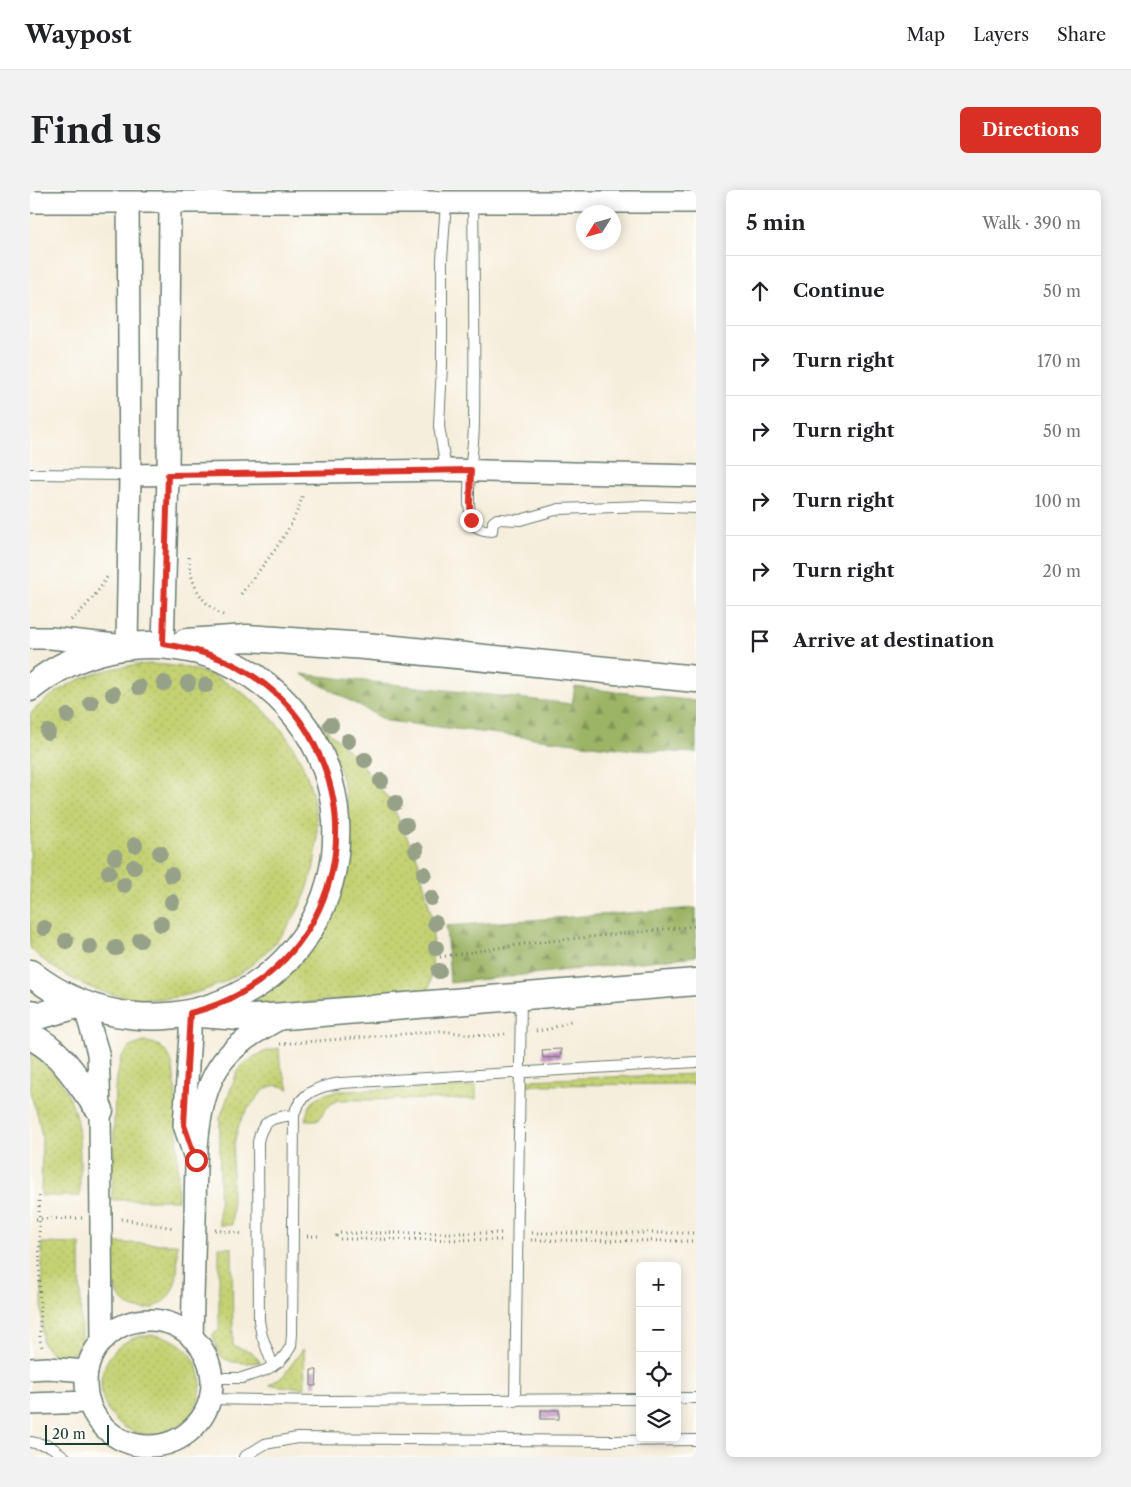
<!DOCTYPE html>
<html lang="en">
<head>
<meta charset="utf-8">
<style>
  :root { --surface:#fff; --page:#f2f2f2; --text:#202124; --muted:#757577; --line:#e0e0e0; --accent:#d93025 }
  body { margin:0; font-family:"Libre Caslon Text",serif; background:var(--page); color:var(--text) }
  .controls { position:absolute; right:15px; bottom:15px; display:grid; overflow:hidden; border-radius:8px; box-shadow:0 2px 12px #0003 }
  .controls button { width:45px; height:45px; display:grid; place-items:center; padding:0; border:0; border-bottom:1px solid var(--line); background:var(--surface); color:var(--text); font:25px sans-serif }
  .compass { position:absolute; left:546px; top:15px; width:45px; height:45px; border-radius:50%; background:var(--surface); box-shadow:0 2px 12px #0003; rotate:233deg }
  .scale { position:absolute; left:15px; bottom:12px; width:64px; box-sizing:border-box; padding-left:5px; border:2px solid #1f3d34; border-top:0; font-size:14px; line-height:18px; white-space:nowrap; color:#1f3d34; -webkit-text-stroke:4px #fdfcf7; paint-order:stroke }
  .stop { position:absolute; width:15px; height:15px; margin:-11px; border:4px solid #d93025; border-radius:50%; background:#fff }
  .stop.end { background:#d93025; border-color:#fff; box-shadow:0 1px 5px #0008 }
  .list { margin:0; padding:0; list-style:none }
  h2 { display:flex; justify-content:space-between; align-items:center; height:65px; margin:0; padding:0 20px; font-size:21px }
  h2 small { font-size:16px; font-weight:400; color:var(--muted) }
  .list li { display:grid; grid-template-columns:32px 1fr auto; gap:15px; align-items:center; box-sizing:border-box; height:70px; padding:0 20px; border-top:1px solid var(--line) }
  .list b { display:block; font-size:19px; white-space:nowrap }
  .list em { font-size:16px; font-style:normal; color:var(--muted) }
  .icon { flex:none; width:28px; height:28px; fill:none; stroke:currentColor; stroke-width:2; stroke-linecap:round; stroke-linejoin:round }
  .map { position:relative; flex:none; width:666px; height:1267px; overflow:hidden; border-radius:8px }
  header { display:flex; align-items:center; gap:30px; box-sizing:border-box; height:70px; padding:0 25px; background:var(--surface); border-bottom:1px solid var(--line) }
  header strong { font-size:24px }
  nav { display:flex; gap:28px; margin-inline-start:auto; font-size:18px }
  .intro { display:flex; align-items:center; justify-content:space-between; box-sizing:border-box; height:120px; padding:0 30px }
  h1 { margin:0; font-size:35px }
  .button { padding:12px 22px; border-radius:8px; background:var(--accent); color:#fff; font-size:18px; font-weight:700 }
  main { display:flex; gap:30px; padding:0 30px }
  aside { flex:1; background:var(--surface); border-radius:8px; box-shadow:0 2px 12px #0003 }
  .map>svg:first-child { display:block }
  .grass { fill:url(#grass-dots); stroke:#728854 }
  .forest { fill:url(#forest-firs); stroke:#5d784c }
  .building { fill:url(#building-back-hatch) }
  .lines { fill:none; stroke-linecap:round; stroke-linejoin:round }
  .service-casing { stroke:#6a7b6f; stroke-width:12 }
  .minor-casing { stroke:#6a7b6f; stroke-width:24 }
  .tertiary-casing { stroke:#6a7b6f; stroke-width:29 }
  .path { stroke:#6a7b6f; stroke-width:3; stroke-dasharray:1 4; stroke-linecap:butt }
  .service { stroke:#fff; stroke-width:10 }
  .minor { stroke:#fff; stroke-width:21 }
  .tertiary { stroke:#fff; stroke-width:26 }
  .tree { fill:#96a188 }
  .route { stroke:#d93025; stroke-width:6 }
</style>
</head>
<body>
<header>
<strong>Waypost</strong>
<nav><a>Map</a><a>Layers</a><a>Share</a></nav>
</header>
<div class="intro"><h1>Find us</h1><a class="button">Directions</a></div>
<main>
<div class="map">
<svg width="666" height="1267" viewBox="0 0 666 1267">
  <defs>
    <pattern id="grass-dots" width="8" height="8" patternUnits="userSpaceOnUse" patternTransform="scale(1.25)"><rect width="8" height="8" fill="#c4d273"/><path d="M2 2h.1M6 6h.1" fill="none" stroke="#a8b564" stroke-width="1.8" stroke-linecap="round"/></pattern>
    <pattern id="forest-firs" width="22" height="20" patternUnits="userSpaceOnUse" patternTransform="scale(1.25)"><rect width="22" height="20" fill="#9bb465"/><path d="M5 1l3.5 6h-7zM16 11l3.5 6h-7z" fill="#7e9454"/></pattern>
    <pattern id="building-back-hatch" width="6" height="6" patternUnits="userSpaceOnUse" patternTransform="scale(1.25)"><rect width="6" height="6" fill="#cc95ce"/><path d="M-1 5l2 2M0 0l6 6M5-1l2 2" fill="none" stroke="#a57ba8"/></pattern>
  </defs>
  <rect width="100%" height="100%" fill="#fdfcf7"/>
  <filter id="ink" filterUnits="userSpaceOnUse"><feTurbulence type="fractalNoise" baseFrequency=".02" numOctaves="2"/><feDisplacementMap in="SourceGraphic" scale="10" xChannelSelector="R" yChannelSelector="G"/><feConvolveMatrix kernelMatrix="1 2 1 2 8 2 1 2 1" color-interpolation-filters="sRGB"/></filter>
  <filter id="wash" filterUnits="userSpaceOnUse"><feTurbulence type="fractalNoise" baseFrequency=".0096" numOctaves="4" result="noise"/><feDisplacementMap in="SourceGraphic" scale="20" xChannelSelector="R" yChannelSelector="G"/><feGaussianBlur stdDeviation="1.12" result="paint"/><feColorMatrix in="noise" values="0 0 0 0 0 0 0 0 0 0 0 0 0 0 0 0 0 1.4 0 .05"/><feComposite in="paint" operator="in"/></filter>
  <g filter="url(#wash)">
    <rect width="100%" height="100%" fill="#f5eedc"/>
    <g class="grass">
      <path d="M120 474C144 475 168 478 189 489 294 540 322 678 237 761 207 791 168 807 126 809 79 811 33 790 0 758V524C33 491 74 476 120 474Z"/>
      <path d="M288 531 329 571 360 611 388 670 403 732 402 781 399 800 249 816 216 817C236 801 258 787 274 767 334 695 331 609 288 531Z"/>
      <path d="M114 852C126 852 136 858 141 870 144 878 144 888 145 897 149 934 147 972 148 1010H82L85 899 91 868 100 857Z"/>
      <path d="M249 858 250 873 259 899C244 892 236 896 226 909 221 915 216 921 212 928 198 955 203 1004 202 1035H189L190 928 207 882 214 874 225 866 237 861Z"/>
      <path d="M0 862C55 902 50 945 50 1006H11L12 947 8 926 0 903Z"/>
      <polygon points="666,884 666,894 496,895 497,890"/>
      <path d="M446 896V909L308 910C298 915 294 920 289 930H275C280 909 288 905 308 901Z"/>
      <path d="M12 1053 50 1054 51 1152 44 1163C27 1167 21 1168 12 1151Z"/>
      <path d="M82 1053 147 1054C147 1067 149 1084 144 1096 135 1122 101 1129 87 1103 80 1092 83 1067 82 1053Z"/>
      <path d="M189 1057 202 1058 203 1156 222 1162 230 1172C219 1173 198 1175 190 1165 186 1160 185 1152 183 1145L184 1143 189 1141Z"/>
      <circle cx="121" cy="1195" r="50"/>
      <polygon points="273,1159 274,1160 275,1198 239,1195 254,1185"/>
    </g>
    <g class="forest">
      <polygon points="271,484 542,514 545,497 666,511 666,563 604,560 357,531"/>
      <polygon points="666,718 666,766 420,793 416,736"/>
    </g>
    <g id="blocks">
      <g class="building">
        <polygon points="531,859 531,867 513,868 512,860"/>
        <polygon points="281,1180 287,1180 286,1196 281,1196"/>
        <rect x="511" y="1220" width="18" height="9"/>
      </g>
    </g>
  </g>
  <g filter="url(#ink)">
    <use href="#blocks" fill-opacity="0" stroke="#6a7b6f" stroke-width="1"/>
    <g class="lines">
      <g class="service-casing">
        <g id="service">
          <path d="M443 12C444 86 445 160 444 233 444 261 435 302 441 328 444 339 452 340 462 341L463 332 467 329 490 330 529 319 613 316 666 318"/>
          <polyline points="416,280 409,236 412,175 412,70 416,12"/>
          <polyline points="0,284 100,285"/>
          <path d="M243 1176 232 1146 229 1131 228 952C232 929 243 927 264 925"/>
          <path d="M181 1188H212L236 1180 250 1171 256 1164 261 1156 262 1144 264 925C270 902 290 896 311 893L666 872"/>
          <polyline points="647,1208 666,1208"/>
          <polyline points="180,1209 292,1211 610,1209"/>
          <polyline points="485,1211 491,807"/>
          <polyline points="0,1252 20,1256 35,1267"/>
          <polyline points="214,1267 235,1254 267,1248 583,1251 666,1250"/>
        </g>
      </g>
      <g class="minor-casing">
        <g id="minor">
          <polyline points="0,12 666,12"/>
          <polyline points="100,285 416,280 666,286"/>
          <polyline points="0,448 21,448 86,455"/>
          <polyline points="97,455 100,285 98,13"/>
          <polyline points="133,455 138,285 140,12"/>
          <polyline points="54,815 68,863 70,920 72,1151"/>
          <polyline points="160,823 160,845 154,935 164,965"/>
          <circle cx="119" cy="1193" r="63"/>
          <path d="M162 1148C163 1109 164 1069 165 1030 166 984 163 918 188 878 203 854 229 840 253 827"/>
          <polyline points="0,1179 17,1178 57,1181"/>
          <polyline points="0,1214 59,1212"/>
        </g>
      </g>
      <g class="tertiary-casing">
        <g id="tertiary">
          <polyline points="156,452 217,448 335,456 666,489"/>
          <path d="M0 498C48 459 108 446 168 461 208 471 243 496 268 528 291 557 304 594 306 631 314 797 129 885 0 783"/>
          <polyline points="0,823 12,825 51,814"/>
          <polyline points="170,824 223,828 255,826 666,792"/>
          <path d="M0 846C34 862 47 892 70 920"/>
        </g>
      </g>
      <g class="path">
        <path d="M159 367C159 391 171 415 193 425"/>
        <path d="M211 404C234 373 264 341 273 303"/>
        <path d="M41 430C56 417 67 404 77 387"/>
        <polyline points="410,767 500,753 666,736"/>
        <polyline points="506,841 520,839 543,830"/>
        <path d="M250 854 410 841C435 843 448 848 475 844"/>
        <polyline points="9,1006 10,1150 12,1157"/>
        <polyline points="6,1029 52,1028"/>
        <polyline points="91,1029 144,1038"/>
        <polyline points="185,1040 214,1044"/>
        <polyline points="502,1043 666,1043"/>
        <polyline points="277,1046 291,1046"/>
        <polyline points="306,1046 310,1043 473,1043"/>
        <polyline points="306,1046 310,1049 472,1050"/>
        <polyline points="501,1050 666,1051"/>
      </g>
      <use href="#service" class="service"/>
      <use href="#minor" class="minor"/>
      <use href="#tertiary" class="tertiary"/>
    </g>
    <g class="tree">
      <circle cx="134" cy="493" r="8"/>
      <circle cx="158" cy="493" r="8"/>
      <circle cx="176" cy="495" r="8"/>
      <circle cx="109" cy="497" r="8"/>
      <circle cx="83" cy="504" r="8"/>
      <circle cx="61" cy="513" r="8"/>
      <circle cx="38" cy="526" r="8"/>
      <circle cx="301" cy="535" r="8"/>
      <circle cx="18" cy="542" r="8"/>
      <circle cx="318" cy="551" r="8"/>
      <circle cx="335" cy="570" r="8"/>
      <circle cx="351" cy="591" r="8"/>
      <circle cx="365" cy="613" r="8"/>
      <circle cx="376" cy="635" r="8"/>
      <circle cx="105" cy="655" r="8"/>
      <circle cx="386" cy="660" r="8"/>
      <circle cx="130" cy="663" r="8"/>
      <circle cx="85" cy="667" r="8"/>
      <circle cx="104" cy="677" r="8"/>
      <circle cx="79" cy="682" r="8"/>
      <circle cx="394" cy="684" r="8"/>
      <circle cx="141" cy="685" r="8"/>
      <circle cx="94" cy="695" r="8"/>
      <circle cx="401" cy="708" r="8"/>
      <circle cx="142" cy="712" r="8"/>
      <circle cx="405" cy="733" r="8"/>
      <circle cx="131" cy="734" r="8"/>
      <circle cx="14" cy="738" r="8"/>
      <circle cx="110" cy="750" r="8"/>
      <circle cx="36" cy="751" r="8"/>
      <circle cx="60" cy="757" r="8"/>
      <circle cx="86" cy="758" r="8"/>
      <circle cx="406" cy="758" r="8"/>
      <circle cx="409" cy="781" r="8"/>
    </g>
  </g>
  <g class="lines" filter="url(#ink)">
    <path class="route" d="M166 970 154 935 160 823C281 794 342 664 284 554 268 521 240 494 208 477 184 464 159 458 133 454L138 285 441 280 440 312 441 330"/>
  </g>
</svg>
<div class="controls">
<button>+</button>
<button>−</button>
<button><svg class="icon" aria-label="locate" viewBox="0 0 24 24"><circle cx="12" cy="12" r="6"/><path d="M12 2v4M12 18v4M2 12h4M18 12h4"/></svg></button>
<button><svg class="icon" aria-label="layers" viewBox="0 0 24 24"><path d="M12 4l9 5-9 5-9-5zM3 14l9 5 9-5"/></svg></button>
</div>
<svg class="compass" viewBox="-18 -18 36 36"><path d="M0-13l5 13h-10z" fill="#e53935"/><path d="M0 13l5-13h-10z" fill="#757577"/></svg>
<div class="scale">20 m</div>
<div class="stop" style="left:166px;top:970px"></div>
<div class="stop end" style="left:441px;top:330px"></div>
</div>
<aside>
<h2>5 min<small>Walk · 390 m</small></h2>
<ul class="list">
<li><svg class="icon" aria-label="ahead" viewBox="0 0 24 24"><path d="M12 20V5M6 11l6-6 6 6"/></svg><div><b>Continue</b></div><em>50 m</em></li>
<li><svg class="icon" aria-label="right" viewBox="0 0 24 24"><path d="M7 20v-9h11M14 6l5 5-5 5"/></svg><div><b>Turn right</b></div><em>170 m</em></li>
<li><svg class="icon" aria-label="right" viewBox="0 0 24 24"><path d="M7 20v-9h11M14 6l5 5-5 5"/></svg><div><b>Turn right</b></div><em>50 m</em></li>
<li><svg class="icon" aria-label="right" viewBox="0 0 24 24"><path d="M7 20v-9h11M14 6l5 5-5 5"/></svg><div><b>Turn right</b></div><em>100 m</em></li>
<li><svg class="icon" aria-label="right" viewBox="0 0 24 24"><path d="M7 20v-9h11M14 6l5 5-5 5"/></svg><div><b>Turn right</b></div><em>20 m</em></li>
<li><svg class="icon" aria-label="arrive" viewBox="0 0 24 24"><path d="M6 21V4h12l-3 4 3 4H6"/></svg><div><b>Arrive at destination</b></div></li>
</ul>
</aside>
</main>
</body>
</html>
